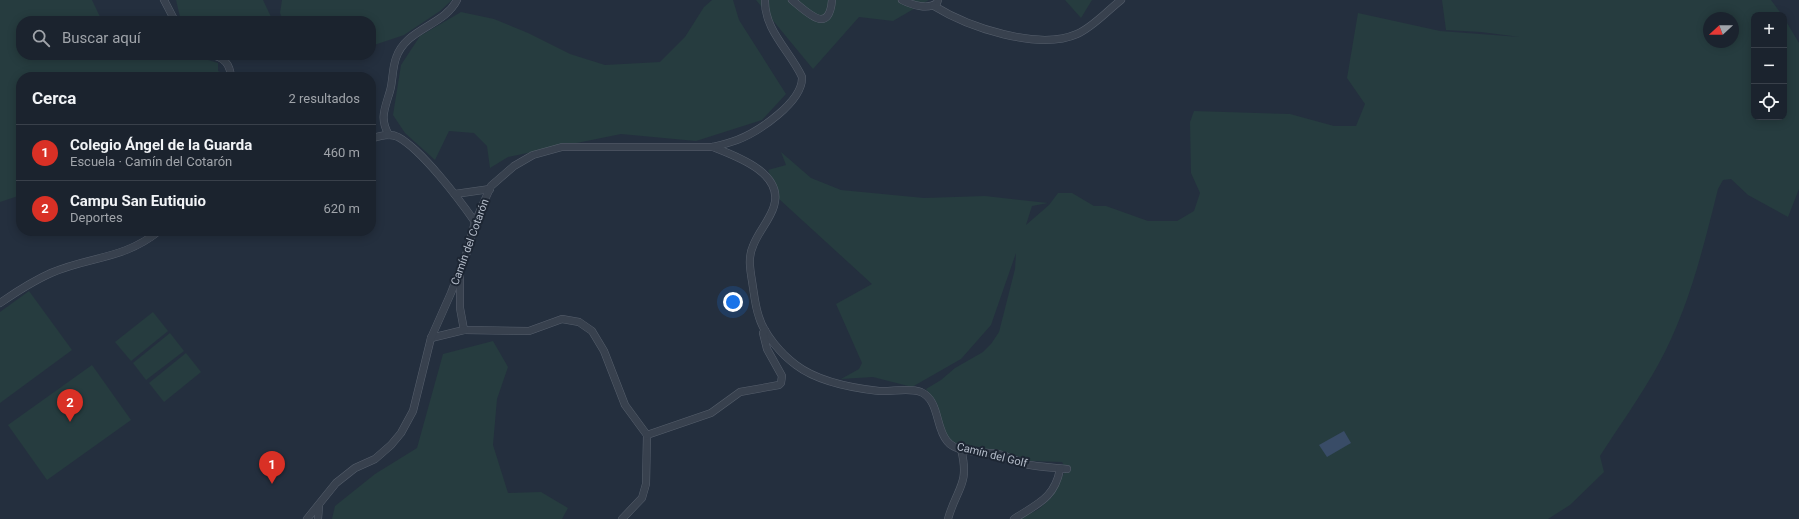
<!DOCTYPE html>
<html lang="es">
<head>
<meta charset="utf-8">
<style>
  :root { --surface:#1b232e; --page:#282f3a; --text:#f1f3f6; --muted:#a0a4aa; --line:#39404a; --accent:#d93025 }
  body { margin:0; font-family:Roboto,sans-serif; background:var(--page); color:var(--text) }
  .controls { position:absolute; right:12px; top:12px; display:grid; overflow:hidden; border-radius:8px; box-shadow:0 2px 10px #0003 }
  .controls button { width:36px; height:36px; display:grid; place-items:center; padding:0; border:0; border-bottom:1px solid var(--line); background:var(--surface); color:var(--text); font:20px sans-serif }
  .compass { position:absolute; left:1703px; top:12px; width:36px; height:36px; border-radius:50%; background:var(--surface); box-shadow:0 2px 10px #0003; rotate:249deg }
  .you { position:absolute; left:733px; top:302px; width:14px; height:14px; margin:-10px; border:3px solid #fff; border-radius:50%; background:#1a73e8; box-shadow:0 0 0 6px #1a73e833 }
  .badge { display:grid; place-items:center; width:26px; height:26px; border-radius:50%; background:var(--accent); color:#fff; font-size:13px; font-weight:700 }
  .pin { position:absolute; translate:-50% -33px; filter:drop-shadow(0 1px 2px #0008) }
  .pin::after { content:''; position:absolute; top:21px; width:14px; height:12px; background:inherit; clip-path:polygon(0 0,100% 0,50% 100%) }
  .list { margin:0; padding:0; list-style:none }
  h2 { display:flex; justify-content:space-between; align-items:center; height:52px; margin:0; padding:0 16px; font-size:17px }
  h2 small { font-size:13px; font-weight:400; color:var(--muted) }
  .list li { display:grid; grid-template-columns:26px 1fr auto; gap:12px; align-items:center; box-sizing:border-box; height:56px; padding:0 16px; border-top:1px solid var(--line) }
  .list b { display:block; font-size:15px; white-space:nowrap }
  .list p { margin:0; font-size:13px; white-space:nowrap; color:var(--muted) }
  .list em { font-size:13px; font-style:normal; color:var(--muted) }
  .icon { flex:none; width:22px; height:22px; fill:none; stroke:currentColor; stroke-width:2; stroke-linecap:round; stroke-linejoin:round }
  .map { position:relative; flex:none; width:1799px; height:519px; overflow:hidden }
  .search { position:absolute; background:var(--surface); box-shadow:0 2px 10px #0003; left:16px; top:16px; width:360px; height:44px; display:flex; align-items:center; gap:10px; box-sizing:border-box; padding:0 14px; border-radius:16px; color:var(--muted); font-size:15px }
  .panel { position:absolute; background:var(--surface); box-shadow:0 2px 10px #0003; left:16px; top:72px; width:360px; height:164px; border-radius:16px }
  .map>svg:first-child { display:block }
  .green { fill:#263c3f; fill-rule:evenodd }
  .water { fill:#394c67 }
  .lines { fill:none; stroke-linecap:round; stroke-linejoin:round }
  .minor-casing { stroke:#565f6c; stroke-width:8 }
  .minor { stroke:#38414e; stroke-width:7 }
  .labels { text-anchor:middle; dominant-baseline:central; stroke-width:4; stroke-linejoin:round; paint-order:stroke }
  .street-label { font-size:11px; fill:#b4bcc9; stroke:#1d2633 }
</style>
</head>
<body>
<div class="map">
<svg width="1799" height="519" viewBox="0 0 1799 519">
  <rect width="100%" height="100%" fill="#242f3e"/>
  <g class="green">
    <polygon points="0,0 92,0 102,21 21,21 21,55 192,55 218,63 218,71 225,75 225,77 21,77 21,195 0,202"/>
    <polygon points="176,0 263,0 273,21 181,21"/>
    <polygon points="282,0 452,0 440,11 404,35 371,46 371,21 283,21 280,13"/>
    <polygon points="712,0 733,0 739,20 786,94 762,120 696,141 621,134 508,157 490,168 487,146 474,133 449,131 435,160 405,133 393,115 401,65 420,36 461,12 494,19 528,33 570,54 605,65 660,62 685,37 704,7"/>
    <polygon points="756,0 929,0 893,21 859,17 813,69"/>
    <polygon points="1065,0 1092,0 1081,18"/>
    <path d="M1442 0H1771L1782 15H1754V117H1784V18L1799 43V189L1788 217 1748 195 1731 179 1723 180 1718 189C1703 249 1688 311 1658 365 1641 396 1619 426 1600 456L1604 472 1570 505 1548 519H1020L1039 509 1052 497 1066 469 1062 462 1031 461 1012 454 953 443 946 435 937 403 926 389 941 380 955 368 983 352 991 344 999 332 1015 269 1016 253 991 325 961 359 912 387 873 377 841 379 859 369 862 363 836 304 872 284 779 199 768 170 786 165 781 152 811 178 841 190 924 198 985 196 1048 203 1032 206 1026 225 1049 205 1058 193H1072L1094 206H1106L1148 221H1177L1194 211 1200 193 1191 173 1190 122 1194 111 1290 114 1334 126H1356L1365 104 1347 78 1358 13 1440 31 1520 37 1481 32 1446 30ZM1709 18H1733V42H1709Z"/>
    <polygon points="29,291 72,350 0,403 0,312"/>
    <polygon points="153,312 168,331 131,361 115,342"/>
    <polygon points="170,333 184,351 146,380 133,363"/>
    <polygon points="493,341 508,367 497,399 493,445 508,493 541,492 568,508 562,519 332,519 335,506 375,474 417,448 443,354"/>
    <polygon points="186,353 201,372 164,402 149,383"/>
    <polygon points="92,365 131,420 47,480 8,425"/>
  </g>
  <polygon class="water" points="1344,431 1351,443 1327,457 1319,445"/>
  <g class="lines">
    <g class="minor-casing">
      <g id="minor">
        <polyline points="164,0 175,21"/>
        <path d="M792 0C807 12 829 36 832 0"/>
        <path d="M902 0C912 5 928 10 937 3L938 0"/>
        <path d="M934 6C968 27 1038 51 1077 34 1093 27 1107 11 1121 0"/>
        <path d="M211 55C224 57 230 64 231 77"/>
        <path d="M389 135C379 119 385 108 390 91 393 81 392 69 396 58 406 28 444 26 457 0"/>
        <path d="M371 139C379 136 390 133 398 137 422 150 459 199 475 222"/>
        <path d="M713 147C736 156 784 173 774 206 770 220 758 232 753 246 748 257 750 269 752 281 754 293 755 306 759 317 764 334 781 354 796 365 817 381 852 388 879 391 892 392 908 387 921 392 940 401 935 427 947 441 957 454 984 451 999 454 1010 457 1020 463 1030 465 1042 467 1055 468 1067 469"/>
        <polyline points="455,194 490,189"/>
        <polyline points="460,275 460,308 464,330 529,331 562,319 579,322 592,331 604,351 625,405 647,435 646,484 642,498 622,519"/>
        <path d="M0 303C16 292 33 281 51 273 90 256 123 260 159 231"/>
        <polyline points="431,338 464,330"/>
        <polyline points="647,435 711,413 740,392 779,385 781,383 782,376 767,349 763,333 765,330"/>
        <path d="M307 519 336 483 355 468 375 459 391 445 401 433 413 411 431 338 451 293 467 252 475 222 491 186 514 166 533 155 562 147H713C721 145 729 143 737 140 758 132 803 102 802 77 790 51 764 30 765 0"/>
        <polyline points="318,519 319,506"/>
        <path d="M948 519C957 487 970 485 961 449"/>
        <path d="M1014 519C1037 504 1055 498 1060 469"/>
      </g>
    </g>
    <use href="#minor" class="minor"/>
  </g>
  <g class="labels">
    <g class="street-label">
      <text transform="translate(470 242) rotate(-70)">Camín del Cotarón</text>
      <text transform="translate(992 455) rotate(14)">Camín del Golf</text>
    </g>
  </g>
</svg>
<div class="controls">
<button>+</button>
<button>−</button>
<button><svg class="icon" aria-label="locate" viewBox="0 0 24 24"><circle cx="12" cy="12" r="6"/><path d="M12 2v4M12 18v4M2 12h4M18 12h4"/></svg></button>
</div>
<svg class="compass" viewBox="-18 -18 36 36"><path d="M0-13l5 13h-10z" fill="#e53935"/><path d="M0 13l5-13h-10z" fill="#a0a4aa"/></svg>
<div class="you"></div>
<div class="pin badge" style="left:272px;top:484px">1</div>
<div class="pin badge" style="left:70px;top:422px">2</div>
<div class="search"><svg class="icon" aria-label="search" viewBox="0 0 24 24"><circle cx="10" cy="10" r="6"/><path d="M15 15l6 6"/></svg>Buscar aquí</div>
<section class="panel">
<h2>Cerca<small>2 resultados</small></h2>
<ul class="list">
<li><span class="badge">1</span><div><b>Colegio Ángel de la Guarda</b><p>Escuela · Camín del Cotarón</p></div><em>460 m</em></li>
<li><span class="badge">2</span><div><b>Campu San Eutiquio</b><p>Deportes</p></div><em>620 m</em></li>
</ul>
</section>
</div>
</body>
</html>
